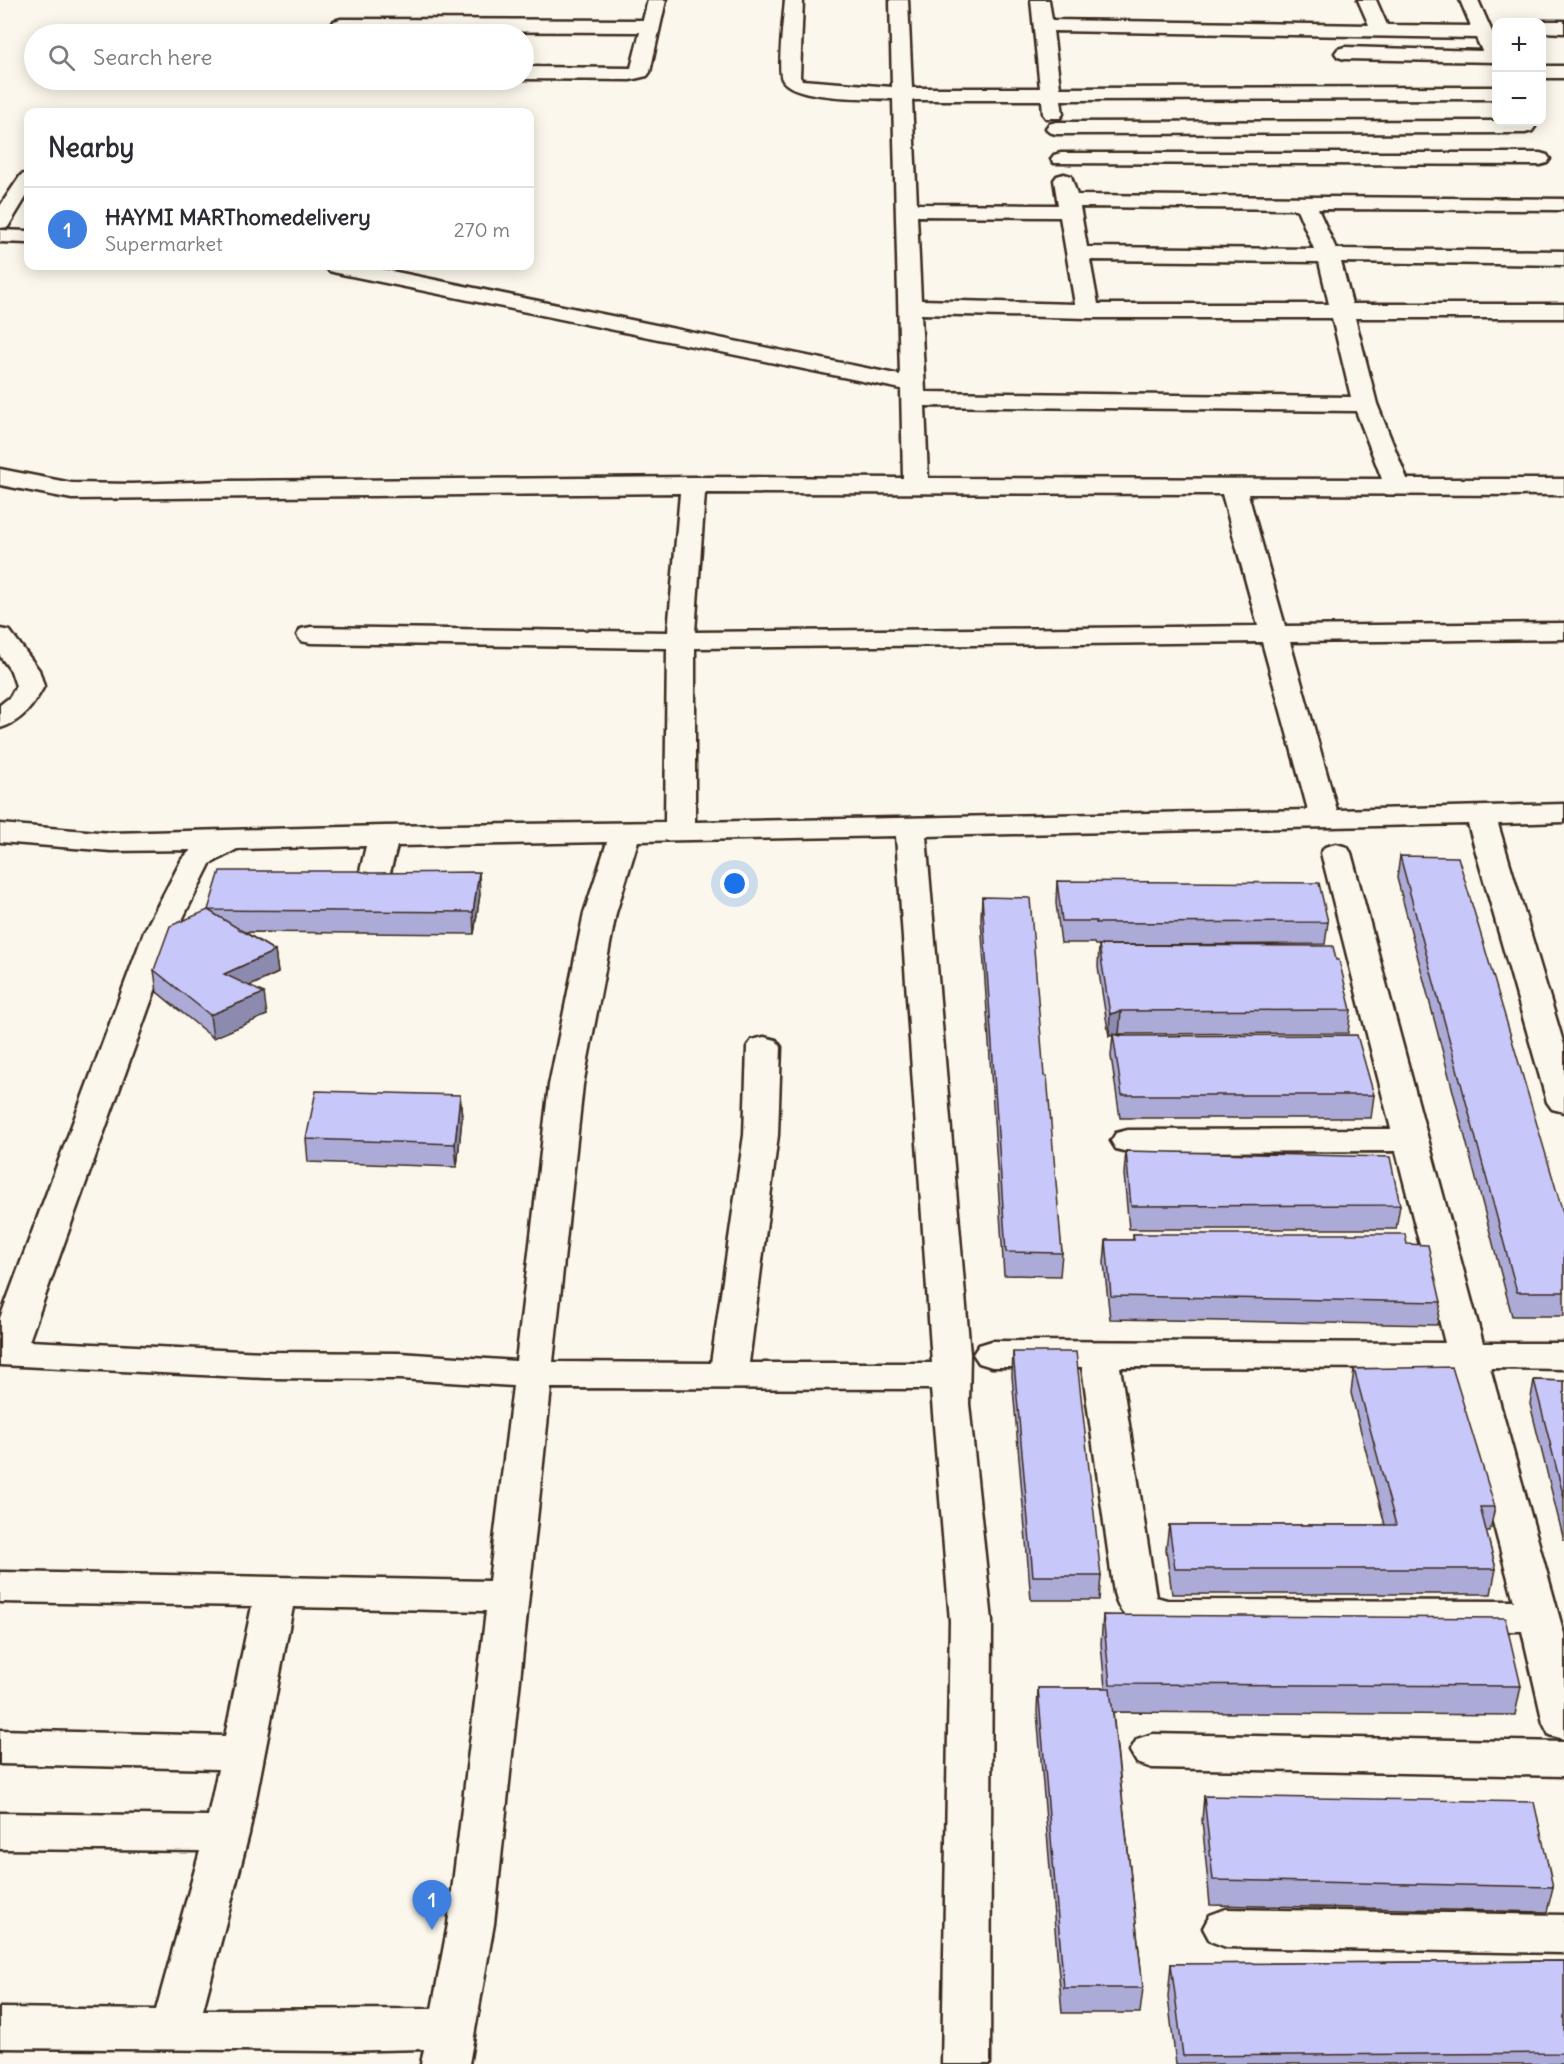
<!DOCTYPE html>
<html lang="en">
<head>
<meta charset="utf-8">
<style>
  :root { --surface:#fff; --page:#f7f7f7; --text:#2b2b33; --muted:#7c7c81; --line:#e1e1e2; --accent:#2563eb }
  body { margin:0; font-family:Delius,sans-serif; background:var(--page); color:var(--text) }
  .controls { position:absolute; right:18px; top:18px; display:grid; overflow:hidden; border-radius:12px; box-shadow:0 3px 15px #0003 }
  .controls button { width:54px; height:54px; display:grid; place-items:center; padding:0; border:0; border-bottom:2px solid var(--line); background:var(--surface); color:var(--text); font:30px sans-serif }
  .you { position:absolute; left:735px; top:884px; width:21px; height:21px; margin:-15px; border:4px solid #fff; border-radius:50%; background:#1a73e8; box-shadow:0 0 0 9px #1a73e833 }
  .badge { display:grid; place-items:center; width:39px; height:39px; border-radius:50%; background:var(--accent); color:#fff; font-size:20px; font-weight:700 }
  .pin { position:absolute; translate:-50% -50px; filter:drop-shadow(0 2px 3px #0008) }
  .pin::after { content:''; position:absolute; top:32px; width:21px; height:18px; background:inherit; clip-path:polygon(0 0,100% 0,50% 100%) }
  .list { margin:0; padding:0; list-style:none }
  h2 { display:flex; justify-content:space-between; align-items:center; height:78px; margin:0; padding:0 24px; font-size:26px }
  h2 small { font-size:20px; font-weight:400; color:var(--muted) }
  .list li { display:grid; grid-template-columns:39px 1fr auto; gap:18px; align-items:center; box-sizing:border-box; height:84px; padding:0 24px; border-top:2px solid var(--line) }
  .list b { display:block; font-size:22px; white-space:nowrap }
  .list p { margin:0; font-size:20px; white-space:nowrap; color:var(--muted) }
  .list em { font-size:20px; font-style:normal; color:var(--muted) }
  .icon { flex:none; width:33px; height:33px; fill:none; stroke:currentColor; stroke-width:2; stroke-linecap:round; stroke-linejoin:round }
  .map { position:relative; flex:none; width:1564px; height:2064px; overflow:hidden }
  .search { position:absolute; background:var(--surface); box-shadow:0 3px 15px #0003; left:24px; top:24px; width:510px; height:66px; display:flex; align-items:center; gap:15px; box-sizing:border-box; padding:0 21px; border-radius:33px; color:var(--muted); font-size:22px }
  .panel { position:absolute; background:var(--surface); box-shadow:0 3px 15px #0003; left:24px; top:108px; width:510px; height:162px; border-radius:12px }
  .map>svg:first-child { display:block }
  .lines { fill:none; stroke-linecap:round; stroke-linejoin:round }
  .street-casing { stroke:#3b2a1e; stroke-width:5 }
  .street { fill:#fbf7ec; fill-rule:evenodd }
  .wall { fill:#acabd7; stroke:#3b2a1e; stroke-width:1.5 }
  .shaded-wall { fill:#8c8baf; stroke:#3b2a1e; stroke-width:1.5 }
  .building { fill:#c8c7fa; stroke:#3b2a1e; stroke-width:1.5 }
</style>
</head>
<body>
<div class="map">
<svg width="1564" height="2064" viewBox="0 0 1564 2064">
  <rect width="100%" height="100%" fill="#fbf7ec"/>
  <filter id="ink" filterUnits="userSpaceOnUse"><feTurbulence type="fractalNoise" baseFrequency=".0167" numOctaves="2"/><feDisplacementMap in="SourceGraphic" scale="12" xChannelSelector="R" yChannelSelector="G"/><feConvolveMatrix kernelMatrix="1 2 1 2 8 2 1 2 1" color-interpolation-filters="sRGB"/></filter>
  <g filter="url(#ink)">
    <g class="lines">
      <g class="street-casing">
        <g id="street">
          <polygon points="648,0 666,0 650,72 647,76 630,80 524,79 524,67 631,68 640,32 341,31 334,29 332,25 334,21 341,19 643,20"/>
          <path d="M785 0H803L800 77 802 80 892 87 890 0H908L912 88H1040L1031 0H1049L1052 20 1369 25 1358 0H1376L1387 25 1471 26 1460 0H1478L1496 41V62L1345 59 1338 57 1335 53 1338 49 1345 47 1482 51 1476 38 1053 31 1060 88 1496 87V99L1061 100 1063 114 1060 118H1046L1043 114 1042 100H912L917 204 1058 205 1054 180 1057 176 1064 174 1071 176 1077 195 1564 199V209L1559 210 1318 209 1336 249 1564 251V265L1341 262 1352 304H1564V318H1355L1377 404 1407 479H1564V495L1248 494 1285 626 1564 623V639L1290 642 1337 810 1564 804V822L1498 824 1564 1045V1112L1552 1109 1547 1102 1468 824 926 836 970 1354 969 1404 992 1621 990 2064H942L950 1621 931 1389 551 1388 494 1924 469 2064H421L424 2049 336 2051 0 2048V2008L156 2010 200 1851 0 1849V1813L208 1816 218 1769 0 1764V1730L225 1736 252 1606 0 1602V1572L489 1581 513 1386 400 1379 265 1378 0 1365V1318L144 932 182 859 191 850 111 851 0 842V824L111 833 384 826 665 822 667 648 311 643 301 641 297 635 301 629 311 627 668 632 680 493 72 499 0 485V469L72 483 131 484 224 481 693 477 903 478 901 389 337 273 329 271 326 266H367L900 375 893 99C869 98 792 100 782 79 777 70 784 14 785 0ZM1080 207 1297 209 1314 249 1087 247ZM917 216 1060 217 1075 304 921 300ZM1090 260 1319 262 1329 304H1098ZM921 314 1088 318H1332L1351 397 925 392ZM925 406 1356 411 1382 479 928 478ZM705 493 1222 494 1258 626 695 632ZM1262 642 1308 810 695 822V648ZM896 836 932 1363H749L778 1135 781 1047 776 1040 764 1037 752 1040 747 1047 744 1135 711 1363 553 1362 583 1085 616 913 638 841ZM607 842 584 913 549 1085 516 1361 400 1353 265 1352 29 1341 176 932 210 864 237 849 366 846 357 884 361 891 372 893 383 891 387 884 397 846ZM293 1607 486 1611 448 1924 432 2009 203 2010 249 1834Z"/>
          <polygon points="1542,21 1564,21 1564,33 1542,32 1542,22 1538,22"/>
          <rect x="1542" y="66" width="22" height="12"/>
          <polygon points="1496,121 1532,123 1535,127 1532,131 1525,133 1056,134 1049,132 1046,128 1049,124 1056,122"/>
          <polygon points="1061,153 1540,153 1547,155 1550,159 1547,163 1540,165 1054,163 1051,159 1054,155"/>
          <polygon points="28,173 28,194 8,227 0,228 0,206 21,175"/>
          <polygon points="0,230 28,231 28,243 0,242"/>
          <path d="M0 629 10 631 39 670 44 686C34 705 22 722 0 728V705L10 697 16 686 11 671 0 656Z"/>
          <path d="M1336 844 1347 847 1351 853 1483 1343H1564V1369L1490 1368 1564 1634V1739L1549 1735 1543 1723 1522 1631 1167 1630C1139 1625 1122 1623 1114 1593L1082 1367H992L979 1363 973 1354 979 1345 992 1341 1445 1343 1396 1151 1128 1152 1116 1149 1111 1141 1116 1133 1128 1130 1391 1129 1321 853 1325 847ZM1120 1367 1452 1368 1514 1601 1167 1600 1156 1597Z"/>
          <polygon points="1152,1734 1564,1742 1564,1776 1152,1768 1137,1763 1130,1751 1137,1739"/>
          <polygon points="1226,1909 1564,1915 1564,1953 1226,1947 1210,1941 1203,1928 1210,1915"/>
        </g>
      </g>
      <use href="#street" class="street"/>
    </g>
    <g class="wall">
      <polygon points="1400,856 1564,1216 1564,1316 1512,1316 1397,878"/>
      <polygon points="1057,881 1328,922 1325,944 1110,945 1336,960 1351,1010 1348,1033 1116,1034 1374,1095 1371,1118 1120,1118 1111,1056 1113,1035 1109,1036 1098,967 1099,945 1095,945 1094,943 1061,943 1056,903"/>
      <polygon points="480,894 474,934 245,932 275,951 278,973 250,986 267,1015 213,1038 157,992 154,970 208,910"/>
      <polygon points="982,897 1044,1076 1062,1253 1060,1276 1004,1275 981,919"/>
      <polygon points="460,1095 462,1118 457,1167 308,1162 306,1139"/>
      <polygon points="1126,1151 1400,1205 1396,1229 1129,1229 1124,1174"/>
      <polygon points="1133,1234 1407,1244 1441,1302 1437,1325 1110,1319 1104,1263 1106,1240 1133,1240"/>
      <polygon points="1013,1352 1101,1576 1099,1600 1031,1600 1012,1376"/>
      <polygon points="1354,1369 1495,1507 1490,1531 1486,1531 1496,1569 1491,1594 1172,1594 1166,1549 1169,1525 1385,1525 1351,1393"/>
      <polygon points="1534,1380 1564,1381 1564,1541 1530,1404"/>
      <polygon points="1103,1615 1521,1686 1515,1715 1113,1712 1143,1988 1140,2013 1062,2013 1037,1712 1038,1688 1105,1688 1101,1644"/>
      <polygon points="1204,1796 1553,1887 1547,1912 1210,1905 1202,1820"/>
      <polygon points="1564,1961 1564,2064 1176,2064 1168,1997 1171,1964"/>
    </g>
    <g class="shaded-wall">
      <polygon points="479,872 480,894 474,934 473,912"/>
      <polygon points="275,951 278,973 227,996 224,974"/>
      <polygon points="264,993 267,1015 213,1038 210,1015"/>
      <polygon points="1121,1011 1119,1034 1109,1036 1110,1014"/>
      <polygon points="460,1095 462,1118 457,1167 455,1144"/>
    </g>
    <g class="building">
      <polygon points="1400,856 1458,857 1564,1216 1564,1292 1517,1292"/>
      <polygon points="220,871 358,871 370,873 479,872 473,912 208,910"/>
      <polygon points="1057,881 1319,883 1328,922 1096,923 1096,921 1062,921"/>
      <polygon points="982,897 1030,898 1044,1076 1047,1076 1062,1253 1006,1252"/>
      <polygon points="208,910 275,951 224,974 264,993 210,1015 154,970 170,926"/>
      <polygon points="1099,945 1333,946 1336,960 1339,960 1351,1010 1121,1011 1110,1014"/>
      <polygon points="1113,1034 1121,1036 1357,1035 1374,1095 1122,1095"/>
      <polygon points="316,1091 460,1095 455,1144 306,1139"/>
      <polygon points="1126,1151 1390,1157 1400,1205 1131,1206"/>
      <polygon points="1133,1234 1405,1234 1407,1244 1428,1245 1441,1302 1111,1296 1106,1240 1134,1240"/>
      <polygon points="1013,1352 1076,1352 1101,1576 1033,1576"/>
      <polygon points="1452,1367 1495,1507 1480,1507 1496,1569 1175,1569 1169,1525 1396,1525 1354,1369"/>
      <polygon points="1534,1380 1564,1381 1564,1498"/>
      <polygon points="1103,1615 1505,1618 1521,1686 1110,1684"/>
      <polygon points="1038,1688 1110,1688 1143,1988 1064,1988"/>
      <polygon points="1204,1796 1534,1802 1553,1887 1213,1880"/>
      <polygon points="1564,1961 1564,2053 1183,2056 1171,1964"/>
    </g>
  </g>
</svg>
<div class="controls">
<button>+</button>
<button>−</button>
</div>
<div class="you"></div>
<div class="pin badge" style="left:432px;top:1930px;background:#3f7fe0">1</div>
<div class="search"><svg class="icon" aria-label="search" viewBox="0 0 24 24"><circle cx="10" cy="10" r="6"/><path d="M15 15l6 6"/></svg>Search here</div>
<section class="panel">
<h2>Nearby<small></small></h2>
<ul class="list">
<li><span class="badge" style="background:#3f7fe0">1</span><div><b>HAYMI MARThomedelivery</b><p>Supermarket</p></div><em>270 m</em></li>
</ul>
</section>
</div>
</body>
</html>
